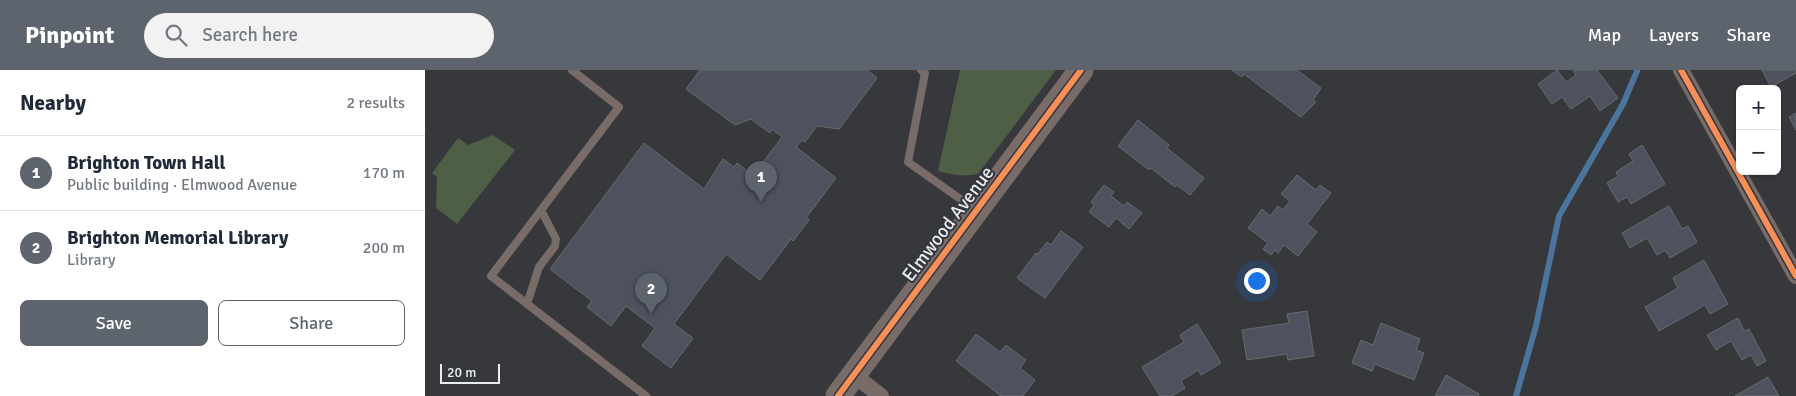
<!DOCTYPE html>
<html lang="en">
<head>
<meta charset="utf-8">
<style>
  :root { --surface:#fff; --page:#f2f2f3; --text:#1f2937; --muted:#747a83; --line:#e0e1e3; --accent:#5e646e }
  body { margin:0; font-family:Signika,sans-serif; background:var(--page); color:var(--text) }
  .controls { position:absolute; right:15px; top:15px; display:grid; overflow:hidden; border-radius:8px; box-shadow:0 1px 4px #0004 }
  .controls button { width:45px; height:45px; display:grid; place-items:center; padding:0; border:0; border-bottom:1px solid var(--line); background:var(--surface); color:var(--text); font:25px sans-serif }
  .scale { position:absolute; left:15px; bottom:12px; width:60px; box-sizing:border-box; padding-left:5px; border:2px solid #eaecf0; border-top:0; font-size:14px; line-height:18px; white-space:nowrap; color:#eaecf0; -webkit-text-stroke:4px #34373e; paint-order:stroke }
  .you { position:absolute; left:831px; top:210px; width:18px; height:18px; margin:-12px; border:4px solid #fff; border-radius:50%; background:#1a73e8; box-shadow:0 0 0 8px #1a73e833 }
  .badge { display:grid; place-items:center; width:32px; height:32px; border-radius:50%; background:var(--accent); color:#fff; font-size:16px; font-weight:700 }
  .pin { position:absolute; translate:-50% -41px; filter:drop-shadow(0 1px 2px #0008) }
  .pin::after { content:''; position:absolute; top:26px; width:18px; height:15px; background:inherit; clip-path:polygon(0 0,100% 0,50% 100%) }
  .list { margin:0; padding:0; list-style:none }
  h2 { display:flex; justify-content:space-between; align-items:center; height:65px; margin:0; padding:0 20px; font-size:21px }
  h2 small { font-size:16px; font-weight:400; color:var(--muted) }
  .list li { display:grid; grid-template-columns:32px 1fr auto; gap:15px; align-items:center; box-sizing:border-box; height:75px; padding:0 20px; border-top:1px solid var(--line) }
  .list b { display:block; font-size:19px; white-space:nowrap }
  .list p { margin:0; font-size:16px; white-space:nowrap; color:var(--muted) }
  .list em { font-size:16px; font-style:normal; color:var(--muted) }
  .actions { display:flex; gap:10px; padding:15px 20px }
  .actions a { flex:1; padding:11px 0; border:1px solid var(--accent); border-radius:8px; text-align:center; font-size:18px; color:var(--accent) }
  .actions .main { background:var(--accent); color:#fff }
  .icon { flex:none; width:28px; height:28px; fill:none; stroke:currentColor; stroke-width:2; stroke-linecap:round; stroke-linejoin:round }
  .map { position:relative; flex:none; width:1371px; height:326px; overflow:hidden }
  header { display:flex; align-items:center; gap:30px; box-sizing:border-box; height:70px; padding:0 25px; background:var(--accent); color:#fff }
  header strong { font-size:24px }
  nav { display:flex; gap:28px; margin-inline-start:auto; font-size:18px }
  .search { width:350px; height:45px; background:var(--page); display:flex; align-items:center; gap:12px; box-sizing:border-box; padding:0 18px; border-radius:28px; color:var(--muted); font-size:19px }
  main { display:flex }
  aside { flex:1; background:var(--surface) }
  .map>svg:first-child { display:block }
  .green { fill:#4e5f46 }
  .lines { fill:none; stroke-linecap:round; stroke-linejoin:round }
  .stream { stroke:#4b759d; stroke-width:6 }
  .building { fill:#4d525e; stroke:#686a6d }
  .lane { stroke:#796b67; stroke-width:8 }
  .street { stroke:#796b67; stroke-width:16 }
  .primary { stroke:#796b68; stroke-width:25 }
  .cycleway-casing { stroke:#34373e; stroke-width:9 }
  .cycleway { stroke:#f78f57; stroke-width:6 }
  .labels { text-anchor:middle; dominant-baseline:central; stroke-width:4; stroke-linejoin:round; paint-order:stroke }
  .street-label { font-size:19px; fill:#eaecf0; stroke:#34373e }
</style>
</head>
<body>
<header>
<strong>Pinpoint</strong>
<div class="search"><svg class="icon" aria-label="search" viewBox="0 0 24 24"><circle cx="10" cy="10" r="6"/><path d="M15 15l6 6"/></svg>Search here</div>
<nav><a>Map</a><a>Layers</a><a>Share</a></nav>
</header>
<main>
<aside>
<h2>Nearby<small>2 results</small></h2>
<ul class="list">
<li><span class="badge">1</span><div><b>Brighton Town Hall</b><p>Public building · Elmwood Avenue</p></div><em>170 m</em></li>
<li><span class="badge">2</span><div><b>Brighton Memorial Library</b><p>Library</p></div><em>200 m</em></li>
</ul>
<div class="actions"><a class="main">Save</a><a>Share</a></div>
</aside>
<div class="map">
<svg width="1371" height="326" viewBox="0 0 1371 326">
  <rect width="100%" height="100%" fill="#36383c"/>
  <g class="green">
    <path d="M535 0H631L553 104C539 107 528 105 513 101Z"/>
    <polygon points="68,65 90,80 32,154 11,138 12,107 7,103 33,68 43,75"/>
  </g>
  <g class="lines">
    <polyline class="stream" points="1091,326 1111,256 1134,146 1198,34 1212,1"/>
  </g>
  <g class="building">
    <polygon points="275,0 442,0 452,8 414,59 392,56 380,72 377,70 371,77 411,108 381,148 384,150 368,171 366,169 335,210 301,184 249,254 268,268 246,298 217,276 230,258 201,236 186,256 162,237 167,231 125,199 219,73 279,119 298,89 309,97 312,93 328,105 332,100 357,67 347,59 345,63 326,49 310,55 261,19"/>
    <polygon points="807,0 872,0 896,18 888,30 891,32 876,47 819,4 817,7"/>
    <polygon points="1132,0 1141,12 1151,5 1148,0 1172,0 1193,28 1175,41 1165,26 1146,39 1137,27 1127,34 1113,14"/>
    <polygon points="1337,0 1371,0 1371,3 1346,17"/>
    <polygon points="1371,43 1371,60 1364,47"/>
    <polygon points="713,50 744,75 742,78 779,108 765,125 752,115 750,117 726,98 724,100 693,76"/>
    <polygon points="1217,75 1240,114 1206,134 1202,127 1193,132 1182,113 1193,106 1191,102 1208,91 1204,84"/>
    <polygon points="872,105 891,120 895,115 906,123 882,154 892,162 873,186 859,175 853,183 850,180 846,185 838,179 843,173 823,158 837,139 845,146 853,136 858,140 865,131 856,124"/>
    <polygon points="679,115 689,122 686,126 699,136 702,132 717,143 704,159 691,148 684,157 664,142 669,135 666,132"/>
    <polygon points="1244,136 1257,159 1263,156 1272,172 1245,188 1240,180 1232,185 1222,168 1205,178 1197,163"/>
    <polygon points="636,161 658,177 620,228 592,208 611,183 613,184 622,172 626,175"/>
    <polygon points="1279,190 1303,234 1285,244 1280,235 1234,261 1220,237 1253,218 1248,208"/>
    <polygon points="882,241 889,286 863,290 862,284 822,290 817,260 864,253 862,244"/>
    <polygon points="1313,248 1319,261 1324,259 1341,291 1332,296 1326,285 1317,290 1306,271 1291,280 1282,265"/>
    <polygon points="956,253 995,269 991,280 999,283 989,310 950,294 947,301 927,293 936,270 948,275"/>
    <polygon points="772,254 796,293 776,305 773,300 756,311 760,318 747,326 735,326 717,297 759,272 755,265"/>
    <polygon points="551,264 575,282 581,275 601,290 595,298 610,310 598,326 576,326 531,291"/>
    <polygon points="1021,305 1054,324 1053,326 1010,326"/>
    <polygon points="1343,307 1354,326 1310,326"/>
  </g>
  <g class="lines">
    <g class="lane">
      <polyline points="147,0 194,37 66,206 221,326"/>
      <polyline points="496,0 500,3 483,92 548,138"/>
      <polyline points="102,234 114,197 130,176 131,169 116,140"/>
    </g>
    <g class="street">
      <polyline points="1256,0 1371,206"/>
      <polyline points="429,305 456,326"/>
    </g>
    <polyline class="primary" points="413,326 656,0"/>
    <g class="cycleway-casing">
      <g id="cycleway">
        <polyline points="1256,0 1371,206"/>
        <polyline points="413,326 656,0"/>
      </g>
    </g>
    <use href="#cycleway" class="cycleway"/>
  </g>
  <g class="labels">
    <g class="street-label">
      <text transform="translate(523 154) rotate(-53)">Elmwood Avenue</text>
    </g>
  </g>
</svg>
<div class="controls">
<button>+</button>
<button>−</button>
</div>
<div class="scale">20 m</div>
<div class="you"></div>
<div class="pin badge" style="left:336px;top:132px">1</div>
<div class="pin badge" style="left:226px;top:244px">2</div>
</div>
</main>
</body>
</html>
